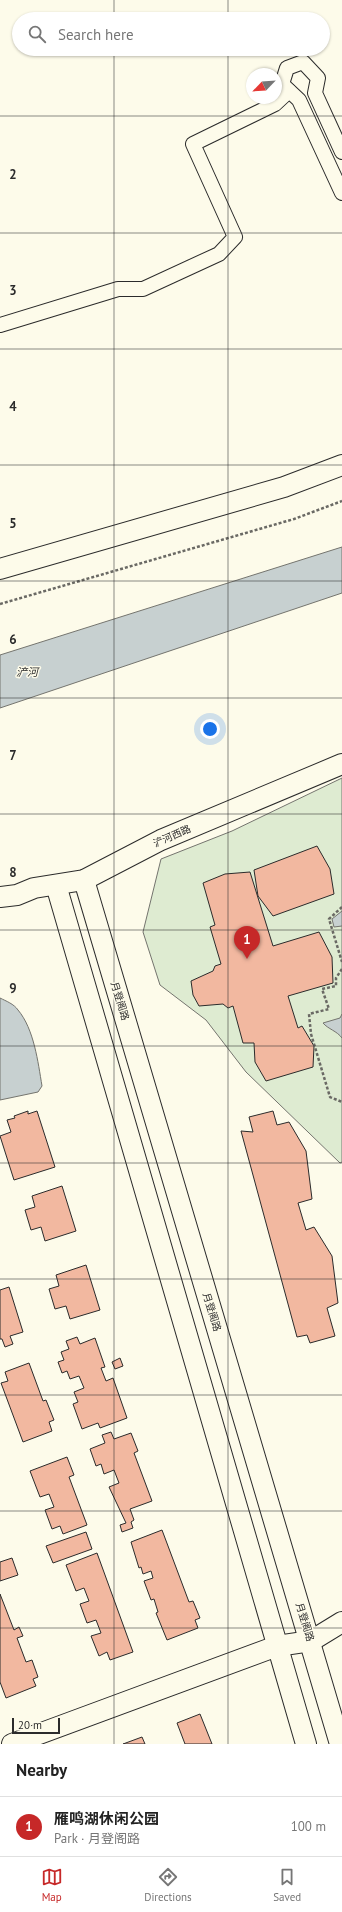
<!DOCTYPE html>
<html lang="en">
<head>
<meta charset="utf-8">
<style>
  :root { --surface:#fff; --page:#f2f2f2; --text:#222; --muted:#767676; --line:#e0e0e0; --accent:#c62828 }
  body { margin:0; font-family:"PT Sans","Noto Sans SC",sans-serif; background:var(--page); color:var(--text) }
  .compass { position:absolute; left:246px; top:68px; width:36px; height:36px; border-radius:50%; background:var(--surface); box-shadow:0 1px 3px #0004; rotate:245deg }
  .scale { position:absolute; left:12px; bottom:10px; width:48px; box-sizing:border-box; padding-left:4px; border:2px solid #2b2b2b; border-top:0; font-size:11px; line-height:14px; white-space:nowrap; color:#2b2b2b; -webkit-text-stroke:3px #fdfbea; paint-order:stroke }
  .you { position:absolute; left:210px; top:729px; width:14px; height:14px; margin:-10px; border:3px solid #fff; border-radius:50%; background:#1a73e8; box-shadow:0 0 0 6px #1a73e833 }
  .badge { display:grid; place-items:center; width:26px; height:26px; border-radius:50%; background:var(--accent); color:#fff; font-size:13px; font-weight:700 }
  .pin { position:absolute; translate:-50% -33px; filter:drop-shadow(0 1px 2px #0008) }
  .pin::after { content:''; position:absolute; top:21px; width:14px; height:12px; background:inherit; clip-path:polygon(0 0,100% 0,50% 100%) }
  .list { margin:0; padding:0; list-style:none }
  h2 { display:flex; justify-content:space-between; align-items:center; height:52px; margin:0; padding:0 16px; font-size:17px }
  h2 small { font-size:13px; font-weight:400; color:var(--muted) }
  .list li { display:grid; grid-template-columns:26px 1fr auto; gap:12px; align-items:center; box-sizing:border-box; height:60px; padding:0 16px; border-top:1px solid var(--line) }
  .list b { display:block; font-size:15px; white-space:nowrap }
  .list p { margin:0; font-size:13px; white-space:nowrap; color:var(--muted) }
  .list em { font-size:13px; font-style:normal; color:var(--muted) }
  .icon { flex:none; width:22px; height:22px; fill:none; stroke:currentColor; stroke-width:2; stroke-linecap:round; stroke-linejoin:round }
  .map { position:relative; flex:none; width:342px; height:1744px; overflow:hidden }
  .search { position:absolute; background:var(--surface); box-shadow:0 1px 3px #0004; left:12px; right:12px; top:12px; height:44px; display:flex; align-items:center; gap:10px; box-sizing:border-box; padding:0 14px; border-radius:22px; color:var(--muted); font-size:15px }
  .sheet { height:112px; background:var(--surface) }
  nav { display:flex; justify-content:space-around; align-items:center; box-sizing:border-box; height:56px; border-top:1px solid var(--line); background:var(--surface); font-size:11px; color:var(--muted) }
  nav a { display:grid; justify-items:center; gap:2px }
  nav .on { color:var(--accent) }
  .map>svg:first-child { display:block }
  .green { fill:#deebd1; stroke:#74746e }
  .water { fill:#c7d0d0; stroke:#74746e }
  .building { fill:#f2b8a0; stroke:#2b2b2b }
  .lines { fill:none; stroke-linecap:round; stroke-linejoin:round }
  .street-casing { stroke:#2b2b2b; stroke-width:16 }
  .secondary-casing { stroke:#2b2b2b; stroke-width:22 }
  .path { stroke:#6a6964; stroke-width:2.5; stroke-dasharray:3 2; stroke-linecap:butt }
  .street { stroke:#fdfbea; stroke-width:14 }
  .secondary { stroke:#fdfbea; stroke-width:20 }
  .grid { fill:none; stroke:#2b2b2b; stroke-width:1; stroke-opacity:0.55 }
  .labels { text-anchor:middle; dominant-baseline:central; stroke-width:3; stroke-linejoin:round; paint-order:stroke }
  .street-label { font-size:10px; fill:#2b2b2b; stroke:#fdfbea }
  .water-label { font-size:11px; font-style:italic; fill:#2b2b2b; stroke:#fdfbea }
  .grid-label { font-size:13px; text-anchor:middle; font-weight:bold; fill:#2b2b2b; stroke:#fdfbea; stroke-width:3; stroke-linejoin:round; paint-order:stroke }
</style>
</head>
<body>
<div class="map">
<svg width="342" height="1744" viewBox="0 0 342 1744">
  <rect width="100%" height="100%" fill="#fdfbea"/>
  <polygon class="green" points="342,778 342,1162 340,1163 246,1072 206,1020 160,985 143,932 161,859 232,831"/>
  <g class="water">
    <polygon points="342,547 342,593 0,708 0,655"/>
    <polygon points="342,911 342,926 334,927 332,919"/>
    <path d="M0 998C6 1001 14 1004 18 1010 34 1029 38 1062 42 1086L38 1092 0 1100Z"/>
    <path d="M342 1014V1038C337 1031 328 1029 323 1023L340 1018Z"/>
  </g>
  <g class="building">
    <polygon points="317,846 330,869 334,894 273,916 258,896 254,870"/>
    <polygon points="250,872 273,946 319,932 332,957 333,983 288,996 298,1028 302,1026 314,1046 313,1067 266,1081 255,1062 254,1043 243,1043 233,1006 228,1008 223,1004 199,1006 193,995 191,981 213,971 215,966 221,964 210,927 215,925 203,883 225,874"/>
    <polygon points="28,1111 28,1114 37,1111 55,1167 14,1180 0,1136 11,1132 7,1120 15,1118 14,1116"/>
    <polygon points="273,1111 277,1125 289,1122 306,1151 312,1199 298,1203 306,1230 314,1227 332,1256 338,1303 327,1308 335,1336 310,1343 307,1335 297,1337 241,1131 253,1132 249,1117"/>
    <polygon points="62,1186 76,1231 45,1241 41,1227 31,1230 25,1210 35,1207 32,1196"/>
    <polygon points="86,1265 100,1310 70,1319 66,1306 55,1309 49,1289 59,1286 56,1275"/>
    <polygon points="9,1287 23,1332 10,1336 13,1344 5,1347 2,1339 0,1339 0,1290"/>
    <polygon points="77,1337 80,1344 95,1338 105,1367 101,1368 106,1381 113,1378 127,1418 100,1428 98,1423 82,1429 73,1404 78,1402 74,1392 84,1388 79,1376 70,1379 67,1371 62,1373 58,1362 64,1360 61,1352 69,1349 66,1341"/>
    <polygon points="120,1358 123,1366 115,1369 112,1362"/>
    <polygon points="29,1363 43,1401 46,1400 54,1420 49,1422 52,1431 23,1442 1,1383 8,1381 5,1372"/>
    <polygon points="111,1432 114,1439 131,1433 138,1451 134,1453 152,1501 130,1509 134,1520 131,1522 133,1528 122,1532 120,1525 126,1523 109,1487 119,1483 114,1470 104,1474 101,1464 96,1466 90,1449 105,1443 102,1435"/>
    <polygon points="67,1457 74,1475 69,1477 87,1525 63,1534 60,1526 52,1529 45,1510 54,1507 49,1494 40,1497 30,1471"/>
    <polygon points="162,1530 189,1602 193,1601 200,1618 195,1620 198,1628 167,1640 156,1613 158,1612 154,1599 151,1600 144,1581 153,1578 151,1571 143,1574 141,1567 139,1568 131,1542"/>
    <polygon points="86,1532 92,1549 53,1563 46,1546"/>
    <polygon points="97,1553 133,1652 110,1660 107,1652 99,1656 91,1636 101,1633 96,1620 87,1623 80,1604 89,1601 84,1588 76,1591 66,1565"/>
    <polygon points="12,1558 18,1575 0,1581 0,1562"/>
    <polygon points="0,1594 14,1630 19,1627 23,1636 17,1638 26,1662 32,1660 38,1677 33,1679 36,1686 6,1698 0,1682"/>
    <polygon points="200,1714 212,1744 185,1744 177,1723"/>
    <polygon points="142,1737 145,1744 123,1744"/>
  </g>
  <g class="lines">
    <g class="street-casing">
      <g id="street">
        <polyline points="342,152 315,93 318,78 303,62 287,68 282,84 299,100 342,193"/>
        <polyline points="0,325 118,289 143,289 219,254 235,237 193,144 275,104 289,91"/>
      </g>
    </g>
    <g class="secondary-casing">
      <g id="secondary">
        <polyline points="0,569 284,487 342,465"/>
        <polyline points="84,880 340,1744"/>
        <polyline points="56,885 306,1744"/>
        <polyline points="0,897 17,895 34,888 84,880 161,840 342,764"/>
        <polyline points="12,1744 277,1646 311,1641 342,1622"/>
      </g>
    </g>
    <g class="path">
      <polyline points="0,604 294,519 342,501"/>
      <polyline points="342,907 329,919 342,962"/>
      <polyline points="342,969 336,978 336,986 322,989 329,1009 309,1014 311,1034 330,1097 342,1102"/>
    </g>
    <use href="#street" class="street"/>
    <use href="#secondary" class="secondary"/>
  </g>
  <path class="grid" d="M114 0V19M228 0V19M114 49V1744M228 49V1744M0 116H342M0 233H342M0 349H342M0 465H342M0 581H342M0 698H342M0 814H342M0 930H342M0 1046H342M0 1163H342M0 1279H342M0 1395H342M0 1511H342M0 1628H342"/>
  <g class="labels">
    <g class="street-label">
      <text transform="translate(172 836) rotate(-24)">浐河西路</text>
      <text transform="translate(120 1001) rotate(73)">月登阁路</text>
      <text transform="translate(212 1312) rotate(73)">月登阁路</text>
      <text transform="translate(305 1622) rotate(73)">月登阁路</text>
    </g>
    <g class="water-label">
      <text x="27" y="672">浐河</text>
    </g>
  </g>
  <g class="grid-label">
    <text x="13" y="179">2</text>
    <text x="13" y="295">3</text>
    <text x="13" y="411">4</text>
    <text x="13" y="528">5</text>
    <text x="13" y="644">6</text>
    <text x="13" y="760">7</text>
    <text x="13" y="877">8</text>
    <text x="13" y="993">9</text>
  </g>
</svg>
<svg class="compass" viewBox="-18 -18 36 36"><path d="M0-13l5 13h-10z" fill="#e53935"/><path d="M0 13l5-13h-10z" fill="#767676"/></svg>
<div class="scale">20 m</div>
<div class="you"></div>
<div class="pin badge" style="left:247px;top:959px">1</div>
<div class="search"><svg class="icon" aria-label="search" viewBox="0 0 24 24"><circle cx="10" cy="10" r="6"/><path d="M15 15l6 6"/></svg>Search here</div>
</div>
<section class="sheet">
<h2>Nearby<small></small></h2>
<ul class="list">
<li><span class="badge">1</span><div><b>雁鸣湖休闲公园</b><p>Park · 月登阁路</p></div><em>100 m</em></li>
</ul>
</section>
<nav>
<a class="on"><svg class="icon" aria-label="map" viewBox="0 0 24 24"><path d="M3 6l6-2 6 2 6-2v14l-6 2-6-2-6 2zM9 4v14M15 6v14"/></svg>Map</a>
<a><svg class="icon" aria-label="directions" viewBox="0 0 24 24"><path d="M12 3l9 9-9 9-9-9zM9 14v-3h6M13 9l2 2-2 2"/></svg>Directions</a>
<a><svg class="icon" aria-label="saved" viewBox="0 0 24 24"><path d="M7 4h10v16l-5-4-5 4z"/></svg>Saved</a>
</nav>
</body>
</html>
